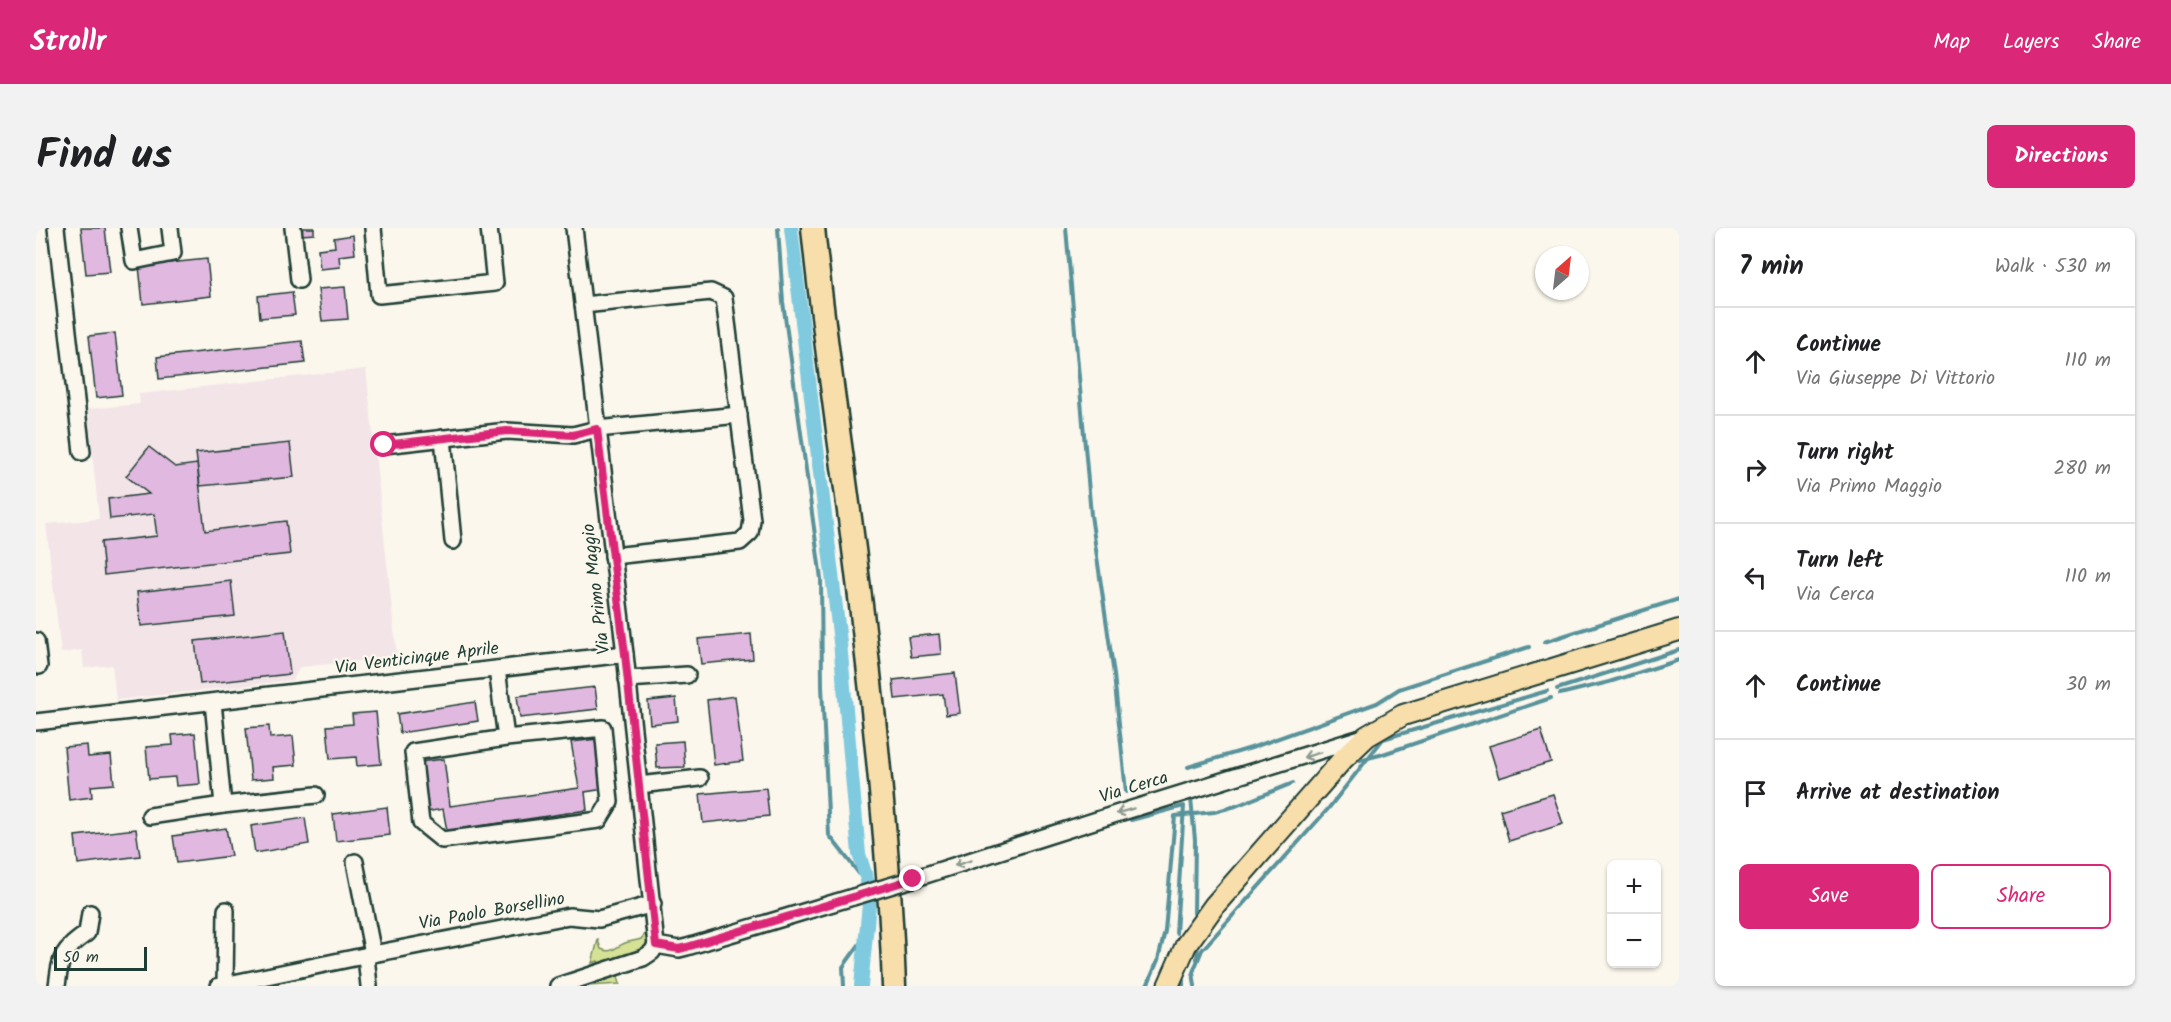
<!DOCTYPE html>
<html lang="en">
<head>
<meta charset="utf-8">
<style>
  :root { --surface:#fff; --page:#f2f2f2; --text:#202124; --muted:#757577; --line:#e0e0e0; --accent:#db2777 }
  body { margin:0; font-family:Kalam,sans-serif; background:var(--page); color:var(--text) }
  .controls { position:absolute; right:18px; bottom:18px; display:grid; overflow:hidden; border-radius:9px; box-shadow:0 2px 4px #0004 }
  .controls button { width:54px; height:54px; display:grid; place-items:center; padding:0; border:0; border-bottom:2px solid var(--line); background:var(--surface); color:var(--text); font:30px sans-serif }
  .compass { position:absolute; left:1499px; top:18px; width:54px; height:54px; border-radius:50%; background:var(--surface); box-shadow:0 2px 4px #0004; rotate:28deg }
  .scale { position:absolute; left:18px; bottom:15px; width:93px; box-sizing:border-box; padding-left:6px; border:3px solid #1f3d34; border-top:0; font-size:16px; line-height:21px; white-space:nowrap; color:#1f3d34; -webkit-text-stroke:4px #fbf7ec; paint-order:stroke }
  .stop { position:absolute; width:18px; height:18px; margin:-14px; border:4px solid #db2777; border-radius:50%; background:#fff }
  .stop.end { background:#db2777; border-color:#fff; box-shadow:0 2px 6px #0008 }
  .list { margin:0; padding:0; list-style:none }
  h2 { display:flex; justify-content:space-between; align-items:center; height:78px; margin:0; padding:0 24px; font-size:26px }
  h2 small { font-size:20px; font-weight:400; color:var(--muted) }
  .list li { display:grid; grid-template-columns:39px 1fr auto; gap:18px; align-items:center; box-sizing:border-box; height:108px; padding:0 24px; border-top:2px solid var(--line) }
  .list b { display:block; font-size:22px; white-space:nowrap }
  .list p { margin:0; font-size:20px; white-space:nowrap; color:var(--muted) }
  .list em { font-size:20px; font-style:normal; color:var(--muted) }
  .actions { display:flex; gap:12px; padding:18px 24px }
  .actions a { flex:1; padding:14px 0; border:2px solid var(--accent); border-radius:9px; text-align:center; font-size:21px; color:var(--accent) }
  .actions .main { background:var(--accent); color:#fff }
  .icon { flex:none; width:33px; height:33px; fill:none; stroke:currentColor; stroke-width:2; stroke-linecap:round; stroke-linejoin:round }
  .map { position:relative; flex:none; width:1643px; height:758px; overflow:hidden; border-radius:9px }
  header { display:flex; align-items:center; gap:36px; box-sizing:border-box; height:84px; padding:0 30px; background:var(--accent); color:#fff }
  header strong { font-size:28px }
  nav { display:flex; gap:33px; margin-inline-start:auto; font-size:21px }
  .intro { display:flex; align-items:center; justify-content:space-between; box-sizing:border-box; height:144px; padding:0 36px }
  h1 { margin:0; font-size:42px }
  .button { padding:15px 27px; border-radius:9px; background:var(--accent); color:#fff; font-size:21px; font-weight:700 }
  main { display:flex; gap:36px; padding:0 36px }
  aside { flex:1; background:var(--surface); border-radius:9px; box-shadow:0 2px 4px #0004 }
  .map>svg:first-child { display:block }
  .built { fill:#f3e4e8 }
  .green { fill:#d5e194; stroke:#7a8f64; stroke-width:1.5 }
  .lines { fill:none; stroke-linecap:round; stroke-linejoin:round }
  .stream { stroke:#59929b; stroke-width:4 }
  .canal { stroke:#7fcadf; stroke-width:14 }
  .building { fill:#e1b8df; stroke:#1f3d34; stroke-width:1.5 }
  .minor-casing { stroke:#1f3d34; stroke-width:20 }
  .major-casing { stroke:#1f3d34; stroke-width:24 }
  .highway-casing { stroke:#1f3d34; stroke-width:27 }
  .minor { stroke:#fbf7ec; stroke-width:15 }
  .major { stroke:#f8deab; stroke-width:20 }
  .highway { stroke:#f8deab; stroke-width:22 }
  .minor-bridge-casing { stroke:#1f3d34; stroke-width:20; stroke-linecap:butt }
  .minor-bridge { stroke:#fbf7ec; stroke-width:15 }
  .oneway { stroke:#8d9a90 }
  .route { stroke:#db2777; stroke-width:8 }
  .labels { text-anchor:middle; dominant-baseline:central; stroke-width:4.5; stroke-linejoin:round; paint-order:stroke }
  .street-label { font-size:18px; fill:#1f3d34; stroke:#fbf7ec }
</style>
</head>
<body>
<header>
<strong>Strollr</strong>
<nav><a>Map</a><a>Layers</a><a>Share</a></nav>
</header>
<div class="intro"><h1>Find us</h1><a class="button">Directions</a></div>
<main>
<div class="map">
<svg width="1643" height="758" viewBox="0 0 1643 758">
  <rect width="100%" height="100%" fill="#fbf7ec"/>
  <filter id="ink" filterUnits="userSpaceOnUse"><feTurbulence type="fractalNoise" baseFrequency=".0167" numOctaves="2"/><feDisplacementMap in="SourceGraphic" scale="12" xChannelSelector="R" yChannelSelector="G"/><feConvolveMatrix kernelMatrix="1 2 1 2 8 2 1 2 1" color-interpolation-filters="sRGB"/></filter>
  <g filter="url(#ink)">
    <polygon class="built" points="330,141 361,429 264,439 257,452 80,472 76,437 48,440 46,422 25,425 10,296 63,291 52,181 104,176 103,166"/>
    <g class="green">
      <path d="M610 695C615 702 614 714 608 721L563 736 562 733 556 735 562 712 565 721C576 726 579 719 589 715 594 713 600 713 605 711L610 705Z"/>
      <polygon points="578,747 582,748 584,756 552,758 552,755"/>
    </g>
    <g class="lines">
      <g class="stream">
        <polyline points="742,0 747,74 785,351 786,458 793,607 828,652 829,662"/>
        <polyline points="1030,0 1055,287 1078,447 1090,564"/>
        <polyline points="1508,414 1643,371"/>
        <polyline points="1521,461 1643,422"/>
        <polyline points="1524,466 1573,454 1643,432"/>
        <polyline points="1324,532 1344,527 1515,470"/>
        <polyline points="1152,539 1215,520 1341,475 1363,461 1493,419"/>
        <polyline points="1155,570 1159,612 1158,685"/>
        <polyline points="1095,592 1148,578 1140,705"/>
        <polyline points="1161,731 1162,714"/>
        <polyline points="808,758 807,739 825,714 830,680 829,670"/>
        <polyline points="1111,758 1122,732 1129,703 1139,588 1178,584 1200,578 1257,555"/>
        <polyline points="1147,758 1147,752"/>
        <polyline points="1159,758 1157,744 1166,722 1292,581 1347,511 1511,463"/>
      </g>
      <polyline class="canal" points="755,0 804,414 823,626 831,652 833,676 825,758"/>
    </g>
    <g class="building">
      <polygon points="45,0 69,0 74,44 50,46"/>
      <polygon points="266,0 278,0 278,6 266,7"/>
      <polygon points="317,7 319,26 303,28 304,39 284,41 282,21 299,19 298,10"/>
      <polygon points="171,31 175,68 107,76 103,38"/>
      <polygon points="309,59 312,91 286,93 282,61"/>
      <polygon points="256,64 259,87 224,90 222,68"/>
      <polygon points="79,105 86,167 60,170 53,108"/>
      <polygon points="266,113 269,135 123,151 121,129"/>
      <polygon points="254,215 258,249 164,258 160,225"/>
      <polygon points="113,219 139,239 161,236 169,303 250,293 254,326 68,347 65,314 121,308 118,286 74,291 72,271 113,266 90,248"/>
      <polygon points="195,353 199,388 105,398 101,364"/>
      <polygon points="249,403 254,446 164,456 159,413"/>
      <polygon points="715,406 717,431 665,436 662,411"/>
      <polygon points="903,406 905,426 875,429 872,409"/>
      <polygon points="919,445 924,485 910,487 907,466 859,471 857,452"/>
      <polygon points="559,459 562,481 484,490 481,468"/>
      <polygon points="699,468 707,533 678,537 671,472"/>
      <polygon points="640,470 642,493 614,496 612,473"/>
      <polygon points="439,474 442,493 364,505 361,486"/>
      <polygon points="340,484 345,536 321,538 320,529 294,531 291,498 317,496 316,486"/>
      <polygon points="233,498 234,510 257,508 260,537 237,539 238,550 215,552 210,500"/>
      <polygon points="1505,502 1515,534 1463,550 1453,518"/>
      <polygon points="159,505 164,556 140,558 139,549 113,551 110,519 137,517 136,507"/>
      <polygon points="562,511 568,561 549,564 551,582 411,603 407,581 390,584 383,534 408,531 414,578 543,560 535,514"/>
      <polygon points="647,513 649,539 621,540 619,515"/>
      <polygon points="51,517 52,529 75,527 78,556 55,558 56,569 33,572 28,519"/>
      <polygon points="730,560 733,588 667,595 664,566"/>
      <polygon points="1517,566 1527,596 1473,613 1464,582"/>
      <polygon points="351,579 354,607 300,613 297,586"/>
      <polygon points="269,590 273,616 219,625 215,598"/>
      <polygon points="190,600 195,628 141,635 137,608"/>
      <polygon points="100,601 104,628 42,636 39,608"/>
    </g>
    <g class="lines">
      <g class="minor-casing">
        <g id="minor">
          <polyline points="20,0 46,224"/>
          <polyline points="93,0 98,33 137,25 134,0"/>
          <polyline points="257,0 263,52"/>
          <polyline points="337,0 343,67 459,55 453,0"/>
          <polyline points="538,0 589,426 620,717"/>
          <polyline points="547,77 675,64 688,70 716,292 714,305 704,314 577,328"/>
          <polyline points="407,210 417,313"/>
          <polyline points="348,217 471,203 537,207 561,201 703,187"/>
          <polyline points="0,413 3,438"/>
          <polyline points="461,441 470,510 567,500 574,574 563,592 406,612 385,595 377,524 470,510"/>
          <polyline points="591,451 651,447"/>
          <polyline points="177,474 187,577"/>
          <polyline points="0,494 589,426"/>
          <polyline points="603,557 664,550"/>
          <polyline points="114,588 187,577 280,567"/>
          <polyline points="319,634 337,726"/>
          <polyline points="877,651 1083,585 1328,509"/>
          <polyline points="620,717 643,721 651,719 817,669"/>
          <polyline points="330,728 333,758"/>
          <polyline points="189,757 190,682"/>
          <path d="M21 758C25 727 25 724 51 705L54 685"/>
          <polyline points="183,758 337,726 533,688 563,691 617,676"/>
          <polyline points="522,758 607,730 616,724 620,717"/>
        </g>
      </g>
      <g class="major-casing">
        <polyline id="major" points="1132,758 1150,717 1178,678 1307,531 1331,508 1367,487 1643,402"/>
      </g>
      <g class="highway-casing">
        <path id="highway" d="M777 0C788 110 805 219 819 329 837 470 853 616 858 758"/>
      </g>
      <use href="#minor" class="minor"/>
      <use href="#major" class="major"/>
      <use href="#highway" class="highway"/>
      <g class="minor-bridge-casing">
        <polyline id="minor-bridge" points="817,669 877,651"/>
      </g>
      <use href="#minor-bridge" class="minor-bridge"/>
    </g>
    <defs><path id="oneway-shaft" d="M-6 0H5M1.5-3L5.5 0L1.5 3" fill="none" stroke-width="1.6" stroke-linecap="round" stroke-linejoin="round" transform="scale(1.5)"/></defs>
    <g class="oneway">
      <use href="#oneway-shaft" transform="translate(1276 527) rotate(163)"/>
      <use href="#oneway-shaft" transform="translate(1089 583) rotate(163)"/>
      <use href="#oneway-shaft" transform="translate(927 635) rotate(163)"/>
    </g>
  </g>
  <g class="lines" filter="url(#ink)">
    <polyline class="route" points="348,217 471,203 537,207 561,201 589,426 620,717 643,721 651,719 877,651"/>
  </g>
  <g class="labels">
    <g class="street-label">
      <text transform="translate(561 361) rotate(-97)">Via Primo Maggio</text>
      <text transform="translate(381 431) rotate(-7)">Via Venticinque Aprile</text>
      <text transform="translate(1098 560) rotate(-17)">Via Cerca</text>
      <text transform="translate(456 684) rotate(-10)">Via Paolo Borsellino</text>
    </g>
  </g>
</svg>
<div class="controls">
<button>+</button>
<button>−</button>
</div>
<svg class="compass" viewBox="-18 -18 36 36"><path d="M0-13l5 13h-10z" fill="#e53935"/><path d="M0 13l5-13h-10z" fill="#757577"/></svg>
<div class="scale">50 m</div>
<div class="stop" style="left:348px;top:217px"></div>
<div class="stop end" style="left:877px;top:651px"></div>
</div>
<aside>
<h2>7 min<small>Walk · 530 m</small></h2>
<ul class="list">
<li><svg class="icon" aria-label="ahead" viewBox="0 0 24 24"><path d="M12 20V5M6 11l6-6 6 6"/></svg><div><b>Continue</b><p>Via Giuseppe Di Vittorio</p></div><em>110 m</em></li>
<li><svg class="icon" aria-label="right" viewBox="0 0 24 24"><path d="M7 20v-9h11M14 6l5 5-5 5"/></svg><div><b>Turn right</b><p>Via Primo Maggio</p></div><em>280 m</em></li>
<li><svg class="icon" aria-label="left" viewBox="0 0 24 24"><path d="M17 20v-9H6M10 6l-5 5 5 5"/></svg><div><b>Turn left</b><p>Via Cerca</p></div><em>110 m</em></li>
<li><svg class="icon" aria-label="ahead" viewBox="0 0 24 24"><path d="M12 20V5M6 11l6-6 6 6"/></svg><div><b>Continue</b></div><em>30 m</em></li>
<li><svg class="icon" aria-label="arrive" viewBox="0 0 24 24"><path d="M6 21V4h12l-3 4 3 4H6"/></svg><div><b>Arrive at destination</b></div></li>
</ul>
<div class="actions"><a class="main">Save</a><a>Share</a></div>
</aside>
</main>
</body>
</html>
